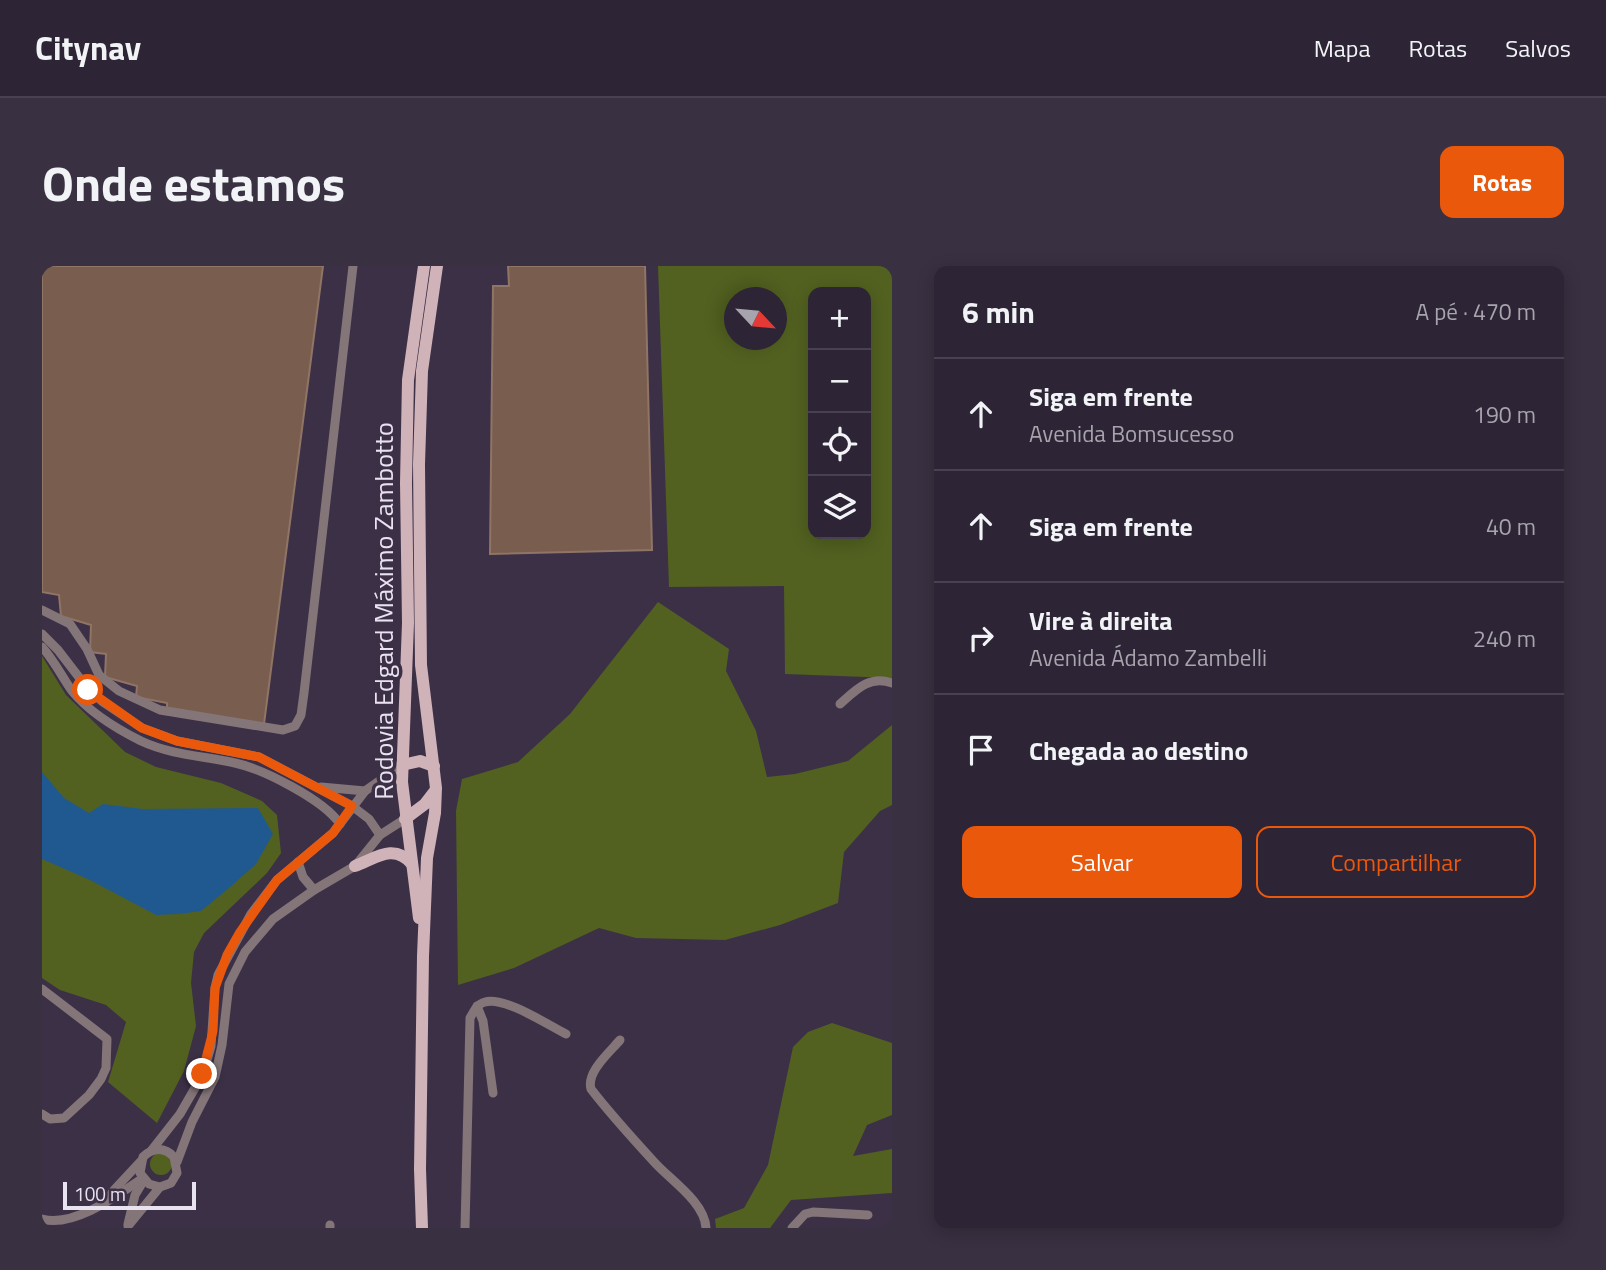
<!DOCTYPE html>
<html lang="pt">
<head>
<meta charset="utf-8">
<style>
  :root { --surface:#2d2435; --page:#393041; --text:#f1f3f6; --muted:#a7a4ad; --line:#484150; --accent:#ea580c }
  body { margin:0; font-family:"Titillium Web",sans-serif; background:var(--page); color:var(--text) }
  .controls { position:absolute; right:21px; top:21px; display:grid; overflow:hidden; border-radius:14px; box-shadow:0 4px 18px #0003 }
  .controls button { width:63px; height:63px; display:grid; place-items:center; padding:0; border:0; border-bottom:2px solid var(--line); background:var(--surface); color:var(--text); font:35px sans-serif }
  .compass { position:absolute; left:682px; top:21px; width:63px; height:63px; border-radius:50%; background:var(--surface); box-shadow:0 4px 18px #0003; rotate:116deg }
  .scale { position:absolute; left:21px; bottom:18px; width:133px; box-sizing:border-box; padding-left:7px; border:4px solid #e9e2f1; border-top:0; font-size:19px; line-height:24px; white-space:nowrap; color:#e9e2f1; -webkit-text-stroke:5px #3c3047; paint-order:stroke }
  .stop { position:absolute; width:21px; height:21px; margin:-16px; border:5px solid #ea580c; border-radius:50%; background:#fff }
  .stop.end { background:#ea580c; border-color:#fff; box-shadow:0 2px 7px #0008 }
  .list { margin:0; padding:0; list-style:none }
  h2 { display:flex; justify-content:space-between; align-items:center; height:91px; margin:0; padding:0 28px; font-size:30px }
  h2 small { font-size:23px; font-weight:400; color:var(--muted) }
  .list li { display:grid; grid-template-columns:46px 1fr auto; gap:21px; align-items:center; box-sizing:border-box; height:112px; padding:0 28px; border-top:2px solid var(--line) }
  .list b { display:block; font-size:26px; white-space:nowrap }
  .list p { margin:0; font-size:23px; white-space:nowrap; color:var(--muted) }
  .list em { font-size:23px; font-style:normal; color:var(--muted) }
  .actions { display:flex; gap:14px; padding:21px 28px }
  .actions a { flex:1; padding:16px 0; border:2px solid var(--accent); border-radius:14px; text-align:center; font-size:24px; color:var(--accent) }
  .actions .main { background:var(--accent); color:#fff }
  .icon { flex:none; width:38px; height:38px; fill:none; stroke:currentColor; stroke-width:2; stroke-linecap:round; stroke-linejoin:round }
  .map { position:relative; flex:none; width:850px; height:962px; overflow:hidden; border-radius:14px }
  header { display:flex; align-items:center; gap:42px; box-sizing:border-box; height:98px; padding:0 35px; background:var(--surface); border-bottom:2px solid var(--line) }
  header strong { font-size:33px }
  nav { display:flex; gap:38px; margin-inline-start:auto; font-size:24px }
  .intro { display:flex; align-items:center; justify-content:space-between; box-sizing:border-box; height:168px; padding:0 42px }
  h1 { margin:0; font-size:49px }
  .button { padding:18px 32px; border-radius:14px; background:var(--accent); color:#fff; font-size:24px; font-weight:700 }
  main { display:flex; gap:42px; padding:0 42px }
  aside { flex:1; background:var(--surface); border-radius:14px; box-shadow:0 4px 18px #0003 }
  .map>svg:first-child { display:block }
  .green { fill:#526120; fill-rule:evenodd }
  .water { fill:#205990 }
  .building { fill:#795e4f; stroke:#907465; stroke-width:2 }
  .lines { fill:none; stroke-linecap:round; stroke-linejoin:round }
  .minor { stroke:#847578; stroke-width:9 }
  .major { stroke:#d0b2b9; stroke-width:12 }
  .route { stroke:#ea580c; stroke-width:9 }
  .labels { text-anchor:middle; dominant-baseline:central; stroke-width:7; stroke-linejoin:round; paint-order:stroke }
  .street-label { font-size:26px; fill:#e9e2f1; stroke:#3c3047 }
</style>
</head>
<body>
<header>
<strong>Citynav</strong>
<nav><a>Mapa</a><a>Rotas</a><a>Salvos</a></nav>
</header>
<div class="intro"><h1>Onde estamos</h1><a class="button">Rotas</a></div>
<main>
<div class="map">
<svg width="850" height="962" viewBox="0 0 850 962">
  <rect width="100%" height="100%" fill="#3c3047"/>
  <g class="green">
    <path d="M616 0H850V412L743 408 742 320 627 321ZM771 26H824V268H771ZM692 32H734V74H692Z"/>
    <polygon points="616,336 687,383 684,405 714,465 725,511 753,508 806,495 850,459 850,539 838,545 802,586 796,637 738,659 683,674 594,672 557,662 472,702 416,719 414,545 420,513 476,496 528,448"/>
    <polygon points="0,390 24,429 83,486 114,501 179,517 220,535 235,549 239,587 225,607 162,667 152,686 149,717 154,760 142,805 115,857 66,816 84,756 64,739 18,724 0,712"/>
    <polygon points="790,757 850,777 850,849 825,859 811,890 850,883 850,927 749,934 728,962 674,962 673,953 702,942 726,899 751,781 766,766"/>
    <circle cx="119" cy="898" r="11"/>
  </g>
  <polygon class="water" points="0,506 22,532 47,547 61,538 101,543 216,542 231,568 214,598 187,622 159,645 137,648 114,649 48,614 0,593"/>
  <g class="building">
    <polygon points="0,0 281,0 222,458 125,442 125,437 94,431 95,420 63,411 64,388 48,386 49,359 19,350 17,329 0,326"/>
    <polygon points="466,0 603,0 610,284 448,288 451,20 467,20"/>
  </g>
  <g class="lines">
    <g class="minor">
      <polyline points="0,344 28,358 45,383 57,409 77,425 118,444 241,464 253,460 259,449 262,427 311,0"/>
      <polyline points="0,368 16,384 46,423 61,436 100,462 135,475 217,491 310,540 327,553 338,569"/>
      <path d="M0 381C12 394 20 411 30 425 47 446 75 463 99 475 129 489 162 490 193 497 221 503 282 534 298 558"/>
      <path d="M798 438C814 424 827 409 850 417"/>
      <polyline points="279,521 323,525"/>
      <polyline points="256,596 261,611 272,624"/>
      <polyline points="0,723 65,773 64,802 59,813 47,829 22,852 8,853 0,848"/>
      <polyline points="435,740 441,755 451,827"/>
      <path d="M578 774C568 786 544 806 549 823 569 849 592 874 614 898 630 915 663 937 664 962"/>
      <polyline points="109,885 138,848 161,808 169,780 173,722 176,709 209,648 235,614 291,567 323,525 360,499"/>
      <polyline points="135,896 150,856 173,811 180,779 187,718 203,686 231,653 272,624 313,600 338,569 363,553"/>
      <polyline points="62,938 72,924 99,895"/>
      <path d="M0 953C32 962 76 929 101 912"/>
      <polyline points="86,958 93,929 102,914"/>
      <polyline points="288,959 288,962"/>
      <path d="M86 960 118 921 129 917 135 907 132 891C123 881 111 881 101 891L98 907 107 918 118 921"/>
      <path d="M423 962 428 752C432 745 435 738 443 736 462 730 506 759 524 768"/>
      <polyline points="750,962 763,948 771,946 826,949"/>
    </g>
    <g class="major">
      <polyline points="360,499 378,495 392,500"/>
      <polyline points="363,553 383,538 393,525"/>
      <path d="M313 600C334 592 352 577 370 598"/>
      <polyline points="377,652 360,516 366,357 364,217 366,114 382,0"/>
      <polyline points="380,962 378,903 381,690 385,592 393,547 394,522 379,399 377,198 380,105 395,0"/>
    </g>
  </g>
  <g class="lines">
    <polyline class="route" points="46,424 100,462 135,475 217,491 310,540 291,567 235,614 198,666 185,689 173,722 171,765 160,808"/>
  </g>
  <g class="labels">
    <g class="street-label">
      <text transform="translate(341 345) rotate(-90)">Rodovia Edgard Máximo Zambotto</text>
    </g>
  </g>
</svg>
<div class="controls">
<button>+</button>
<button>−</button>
<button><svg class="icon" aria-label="locate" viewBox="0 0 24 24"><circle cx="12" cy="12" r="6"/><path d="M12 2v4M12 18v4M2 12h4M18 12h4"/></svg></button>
<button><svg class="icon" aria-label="layers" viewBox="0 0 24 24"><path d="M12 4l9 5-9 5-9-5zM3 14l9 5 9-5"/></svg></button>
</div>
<svg class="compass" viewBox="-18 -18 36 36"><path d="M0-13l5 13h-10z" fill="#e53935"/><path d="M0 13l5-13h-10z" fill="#a7a4ad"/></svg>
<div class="scale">100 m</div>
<div class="stop" style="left:46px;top:424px"></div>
<div class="stop end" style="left:160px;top:808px"></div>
</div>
<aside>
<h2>6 min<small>A pé · 470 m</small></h2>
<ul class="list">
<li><svg class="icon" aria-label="ahead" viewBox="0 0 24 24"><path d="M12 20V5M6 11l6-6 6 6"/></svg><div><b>Siga em frente</b><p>Avenida Bomsucesso</p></div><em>190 m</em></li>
<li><svg class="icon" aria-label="ahead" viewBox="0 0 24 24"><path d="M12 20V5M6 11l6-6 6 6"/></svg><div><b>Siga em frente</b></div><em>40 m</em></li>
<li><svg class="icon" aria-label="right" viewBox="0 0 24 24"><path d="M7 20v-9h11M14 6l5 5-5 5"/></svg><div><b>Vire à direita</b><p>Avenida Ádamo Zambelli</p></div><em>240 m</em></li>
<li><svg class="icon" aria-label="arrive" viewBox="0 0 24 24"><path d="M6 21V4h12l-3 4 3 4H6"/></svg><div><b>Chegada ao destino</b></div></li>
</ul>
<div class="actions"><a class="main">Salvar</a><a>Compartilhar</a></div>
</aside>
</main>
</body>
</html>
